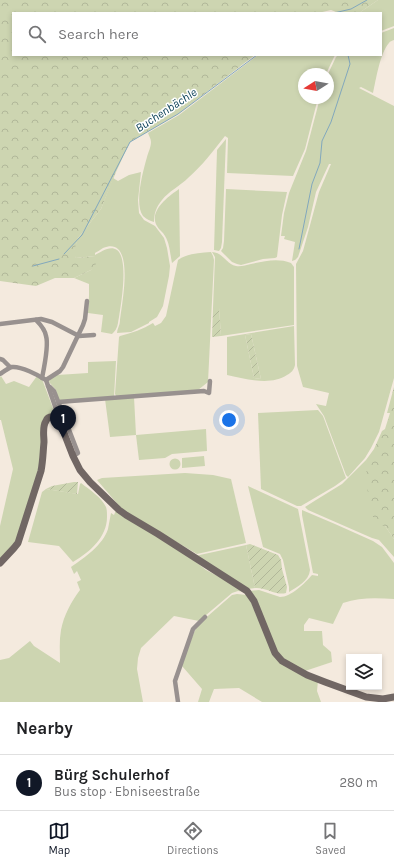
<!DOCTYPE html>
<html lang="en">
<head>
<meta charset="utf-8">
<style>
  :root { --surface:#fff; --page:#f6f6f6; --text:#202124; --muted:#757577; --line:#e0e0e0; --accent:#111827 }
  body { margin:0; font-family:Karla,sans-serif; background:var(--page); color:var(--text) }
  .controls { position:absolute; right:12px; bottom:12px; display:grid; overflow:hidden; border-radius:0px; box-shadow:0 2px 6px #0003 }
  .controls button { width:36px; height:36px; display:grid; place-items:center; padding:0; border:0; border-bottom:1px solid var(--line); background:var(--surface); color:var(--text); font:20px sans-serif }
  .compass { position:absolute; left:298px; top:68px; width:36px; height:36px; border-radius:50%; background:var(--surface); box-shadow:0 2px 6px #0003; rotate:259deg }
  .you { position:absolute; left:229px; top:420px; width:14px; height:14px; margin:-10px; border:3px solid #fff; border-radius:50%; background:#1a73e8; box-shadow:0 0 0 6px #1a73e833 }
  .badge { display:grid; place-items:center; width:26px; height:26px; border-radius:50%; background:var(--accent); color:#fff; font-size:13px; font-weight:700 }
  .pin { position:absolute; translate:-50% -33px; filter:drop-shadow(0 1px 2px #0008) }
  .pin::after { content:''; position:absolute; top:21px; width:14px; height:12px; background:inherit; clip-path:polygon(0 0,100% 0,50% 100%) }
  .list { margin:0; padding:0; list-style:none }
  h2 { display:flex; justify-content:space-between; align-items:center; height:52px; margin:0; padding:0 16px; font-size:17px }
  h2 small { font-size:13px; font-weight:400; color:var(--muted) }
  .list li { display:grid; grid-template-columns:26px 1fr auto; gap:12px; align-items:center; box-sizing:border-box; height:56px; padding:0 16px; border-top:1px solid var(--line) }
  .list b { display:block; font-size:15px; white-space:nowrap }
  .list p { margin:0; font-size:13px; white-space:nowrap; color:var(--muted) }
  .list em { font-size:13px; font-style:normal; color:var(--muted) }
  .icon { flex:none; width:22px; height:22px; fill:none; stroke:currentColor; stroke-width:2; stroke-linecap:round; stroke-linejoin:round }
  .map { position:relative; flex:none; width:394px; height:702px; overflow:hidden }
  .search { position:absolute; background:var(--surface); box-shadow:0 2px 6px #0003; left:12px; right:12px; top:12px; height:44px; display:flex; align-items:center; gap:10px; box-sizing:border-box; padding:0 14px; border-radius:0px; color:var(--muted); font-size:15px }
  .sheet { height:108px; background:var(--surface) }
  nav { display:flex; justify-content:space-around; align-items:center; box-sizing:border-box; height:56px; border-top:1px solid var(--line); background:var(--surface); font-size:11px; color:var(--muted) }
  nav a { display:grid; justify-items:center; gap:2px }
  nav .on { color:var(--accent) }
  .map>svg:first-child { display:block }
  .green { fill:#cdd5b1; fill-rule:evenodd }
  .forest { fill:url(#forest-crowns) }
  .garden { fill:url(#garden-furrows) }
  .lines { fill:none; stroke-linecap:round; stroke-linejoin:round }
  .stream { stroke:#82a8bd; stroke-width:1 }
  .street { stroke:#98918f; stroke-width:4.5 }
  .secondary { stroke:#716764; stroke-width:7 }
  .labels { text-anchor:middle; dominant-baseline:central; stroke-width:3; stroke-linejoin:round; paint-order:stroke }
  .water-label { font-size:12px; font-style:italic; fill:#083e55; stroke:#fff }
</style>
</head>
<body>
<div class="map">
<svg width="394" height="702" viewBox="0 0 394 702">
  <defs>
    <pattern id="forest-crowns" width="20" height="18" patternUnits="userSpaceOnUse"><rect width="20" height="18" fill="#cdd5b1"/><path d="M2 6a3 3 0 1 1 6 0M12 15a3 3 0 1 1 6 0" fill="none" stroke="#b1b799"/></pattern>
    <pattern id="garden-furrows" width="10" height="10" patternUnits="userSpaceOnUse"><rect width="10" height="10" fill="#cdd5b1"/><path d="M-1 1l2-2M0 10L10 0M9 11l2-2" fill="none" stroke="#b1b799"/></pattern>
  </defs>
  <rect width="100%" height="100%" fill="#f4eade"/>
  <g class="green">
    <polygon points="378,0 394,0 394,26 381,31 381,13 359,13"/>
    <path d="M394 28V40C392 41 390 41 389 43 380 53 376 80 373 93L361 87 359 88 394 106V378L379 432 371 448 365 458 348 477 346 475 324 416 316 404 326 406 329 393 303 387 297 366 296 264 303 251 319 192 331 164H329L316 192 308 227 298 257 295 260 292 261 295 242 284 239 285 236H281L284 213 289 193 306 151 320 98H328V74L336 57 338 55H381V33Z"/>
    <path d="M258 55H335L326 74H304V98H318L305 149 293 176 227 173 228 138 225 136C214 150 202 166 188 178 181 185 168 192 162 200 156 207 154 214 154 222 150 221 146 219 143 216 134 204 143 171 147 157 148 153 151 147 151 142 151 139 149 136 148 133L179 115Z"/>
    <polygon points="226,139 222,242 221,248 219,251 214,250 217,150"/>
    <path d="M141 172 138 200 139 213 144 220 155 226 164 238 167 248 170 266 169 276 163 306 157 317 149 322V323L131 332 117 333C117 329 120 325 120 321 121 307 137 234 103 248 100 250 97 252 95 253V255C101 252 110 245 117 250 129 259 121 304 119 317 118 321 118 326 116 329 116 330 113 333 112 334L101 332 103 315 88 313 89 296V284L74 278 91 270 95 256 76 258 73 253 78 238 101 209 113 178 118 181 129 175Z"/>
    <path d="M179 189 180 256 172 263C170 254 170 244 165 236 163 232 159 230 157 226 148 211 169 196 179 189Z"/>
    <polygon points="226,189 287,192 282,215 277,257 275,258 263,259 241,265 237,264 232,262 221,251 223,248 224,241"/>
    <path d="M211 252 213 256 214 260 208 382 198 390 117 397 115 394 119 337 120 336C132 333 143 329 153 323L155 326 161 323 166 316 178 260C188 253 199 253 211 252Z"/>
    <path d="M212 252C224 253 226 264 236 266 241 267 246 265 251 264 265 261 278 258 291 263L294 267V325L221 336 219 308H213L215 257Z"/>
    <path d="M294 326 295 365C294 370 291 373 287 375 271 386 245 379 227 375V337ZM251 334 261 379 254 378 245 335Z"/>
    <polygon points="116,361 114,397 61,401 58,399 56,390 49,382 50,379 57,375 88,373 88,362"/>
    <polygon points="1,376 6,384 14,381 29,387 37,376 42,379 54,411 52,415 48,416 41,461 17,541 0,560 0,526 13,469 1,420 0,420 0,377"/>
    <polygon points="134,397 136,435 206,429 207,451 172,454 165,458 139,460 136,435 110,437 105,399"/>
    <polygon points="318,410 323,416 346,478 335,486 301,506 297,506 261,489 258,413"/>
    <polygon points="204,456 205,466 182,468 182,458"/>
    <circle cx="175" cy="464" r="5.5"/>
    <polygon points="366,460 385,526 394,539 394,557 379,540 372,538 308,510 305,507 316,500 342,484"/>
    <polygon points="185,473 213,475 231,479 246,543 197,554 127,513 121,508 97,480 102,478"/>
    <path d="M81 483C90 490 101 497 106 507 107 510 107 513 107 517 107 537 90 552 73 562L59 546 28 542 42 492 46 489 78 494 80 484Z"/>
    <path d="M248 486 298 509 310 570C309 581 297 587 289 592V587L283 560 280 554 263 547Z"/>
    <path d="M116 510 191 558 206 570 229 582 245 592 238 591 232 593 199 621 174 616 141 648 138 658 137 669 143 702H0V660L9 658 30 641 34 646 60 663C60 652 59 641 61 630 64 615 71 602 80 590L77 582 81 580 77 571 74 574 71 567C84 558 103 545 108 529 109 524 110 518 111 513L114 515Z"/>
    <path d="M302 510 335 524 373 541 382 547 394 563V599C377 598 360 597 343 603L333 624 309 618 304 625V631H322L323 645 331 652 332 662 305 671 289 663 276 652 249 591 259 590 280 597C291 597 305 583 312 575L318 576V574L313 573 302 515Z"/>
    <polygon points="246,545 255,588 248,589 195,556"/>
    <polygon points="237,594 247,595 250,600 273,654 318,681 317,691 321,702 262,702 239,688 214,689 209,702 198,702 202,689 182,666 190,642 196,628 201,622 232,595"/>
  </g>
  <g class="forest">
    <polygon points="0,0 378,0 359,13 339,13 331,10 318,13 13,13 13,55 255,55 178,114 130,142 116,172 101,209 78,238 74,252 76,258 95,256 96,264 91,270 74,278 55,278 36,286 0,281"/>
    <polygon points="394,387 394,539 385,526 375,524 373,517 367,488 366,460 374,449 382,431 385,429 390,413 387,413"/>
  </g>
  <g class="garden">
    <polygon points="213,308 219,308 221,336 212,337"/>
    <polygon points="251,334 261,379 254,378 245,335"/>
    <polygon points="74,482 78,482 77,494 46,489 52,486"/>
    <path d="M250 544 278 555 281 560 282 569 287 587 286 593C276 596 266 587 255 588L246 545Z"/>
  </g>
  <g class="lines">
    <g class="stream">
      <polyline points="334,13 351,9 367,0"/>
      <polyline points="299,249 312,184 320,163 322,141 331,122 350,64 348,55"/>
      <polyline points="64,254 82,235 130,142 178,114 257,55"/>
      <polyline points="33,266 59,259"/>
    </g>
    <g class="street">
      <path d="M36 320C40 324 45 329 46 336 49 345 44 368 42 378"/>
      <polyline points="0,324 41,319 52,322 79,336 94,335"/>
      <polyline points="0,359 3,360 10,367"/>
      <path d="M0 374C3 372 8 368 12 367 21 366 38 375 46 380L57 412V415L56 418"/>
      <polyline points="46,380 60,371 63,367 83,325 85,319 87,301"/>
      <polyline points="48,386 50,387 54,391 78,453 73,456"/>
      <polyline points="58,402 204,391 209,393 210,381"/>
      <polyline points="178,702 175,681 193,629 205,617"/>
    </g>
    <path class="secondary" d="M0 563 14 548 18 543 41 471C43 461 43 452 44 442 44 436 42 427 46 421 48 415 55 416 59 420L73 456 80 470 90 482 119 510 126 515 158 534 247 591 254 601 275 653 282 661 307 675 325 682 366 697 383 699 394 697"/>
  </g>
  <g class="labels">
    <g class="water-label">
      <text transform="translate(166 110) rotate(-33)">Buchenbächle</text>
    </g>
  </g>
</svg>
<div class="controls">
<button><svg class="icon" aria-label="layers" viewBox="0 0 24 24"><path d="M12 4l9 5-9 5-9-5zM3 14l9 5 9-5"/></svg></button>
</div>
<svg class="compass" viewBox="-18 -18 36 36"><path d="M0-13l5 13h-10z" fill="#e53935"/><path d="M0 13l5-13h-10z" fill="#757577"/></svg>
<div class="you"></div>
<div class="pin badge" style="left:63px;top:438px">1</div>
<div class="search"><svg class="icon" aria-label="search" viewBox="0 0 24 24"><circle cx="10" cy="10" r="6"/><path d="M15 15l6 6"/></svg>Search here</div>
</div>
<section class="sheet">
<h2>Nearby<small></small></h2>
<ul class="list">
<li><span class="badge">1</span><div><b>Bürg Schulerhof</b><p>Bus stop · Ebniseestraße</p></div><em>280 m</em></li>
</ul>
</section>
<nav>
<a class="on"><svg class="icon" aria-label="map" viewBox="0 0 24 24"><path d="M3 6l6-2 6 2 6-2v14l-6 2-6-2-6 2zM9 4v14M15 6v14"/></svg>Map</a>
<a><svg class="icon" aria-label="directions" viewBox="0 0 24 24"><path d="M12 3l9 9-9 9-9-9zM9 14v-3h6M13 9l2 2-2 2"/></svg>Directions</a>
<a><svg class="icon" aria-label="saved" viewBox="0 0 24 24"><path d="M7 4h10v16l-5-4-5 4z"/></svg>Saved</a>
</nav>
</body>
</html>
